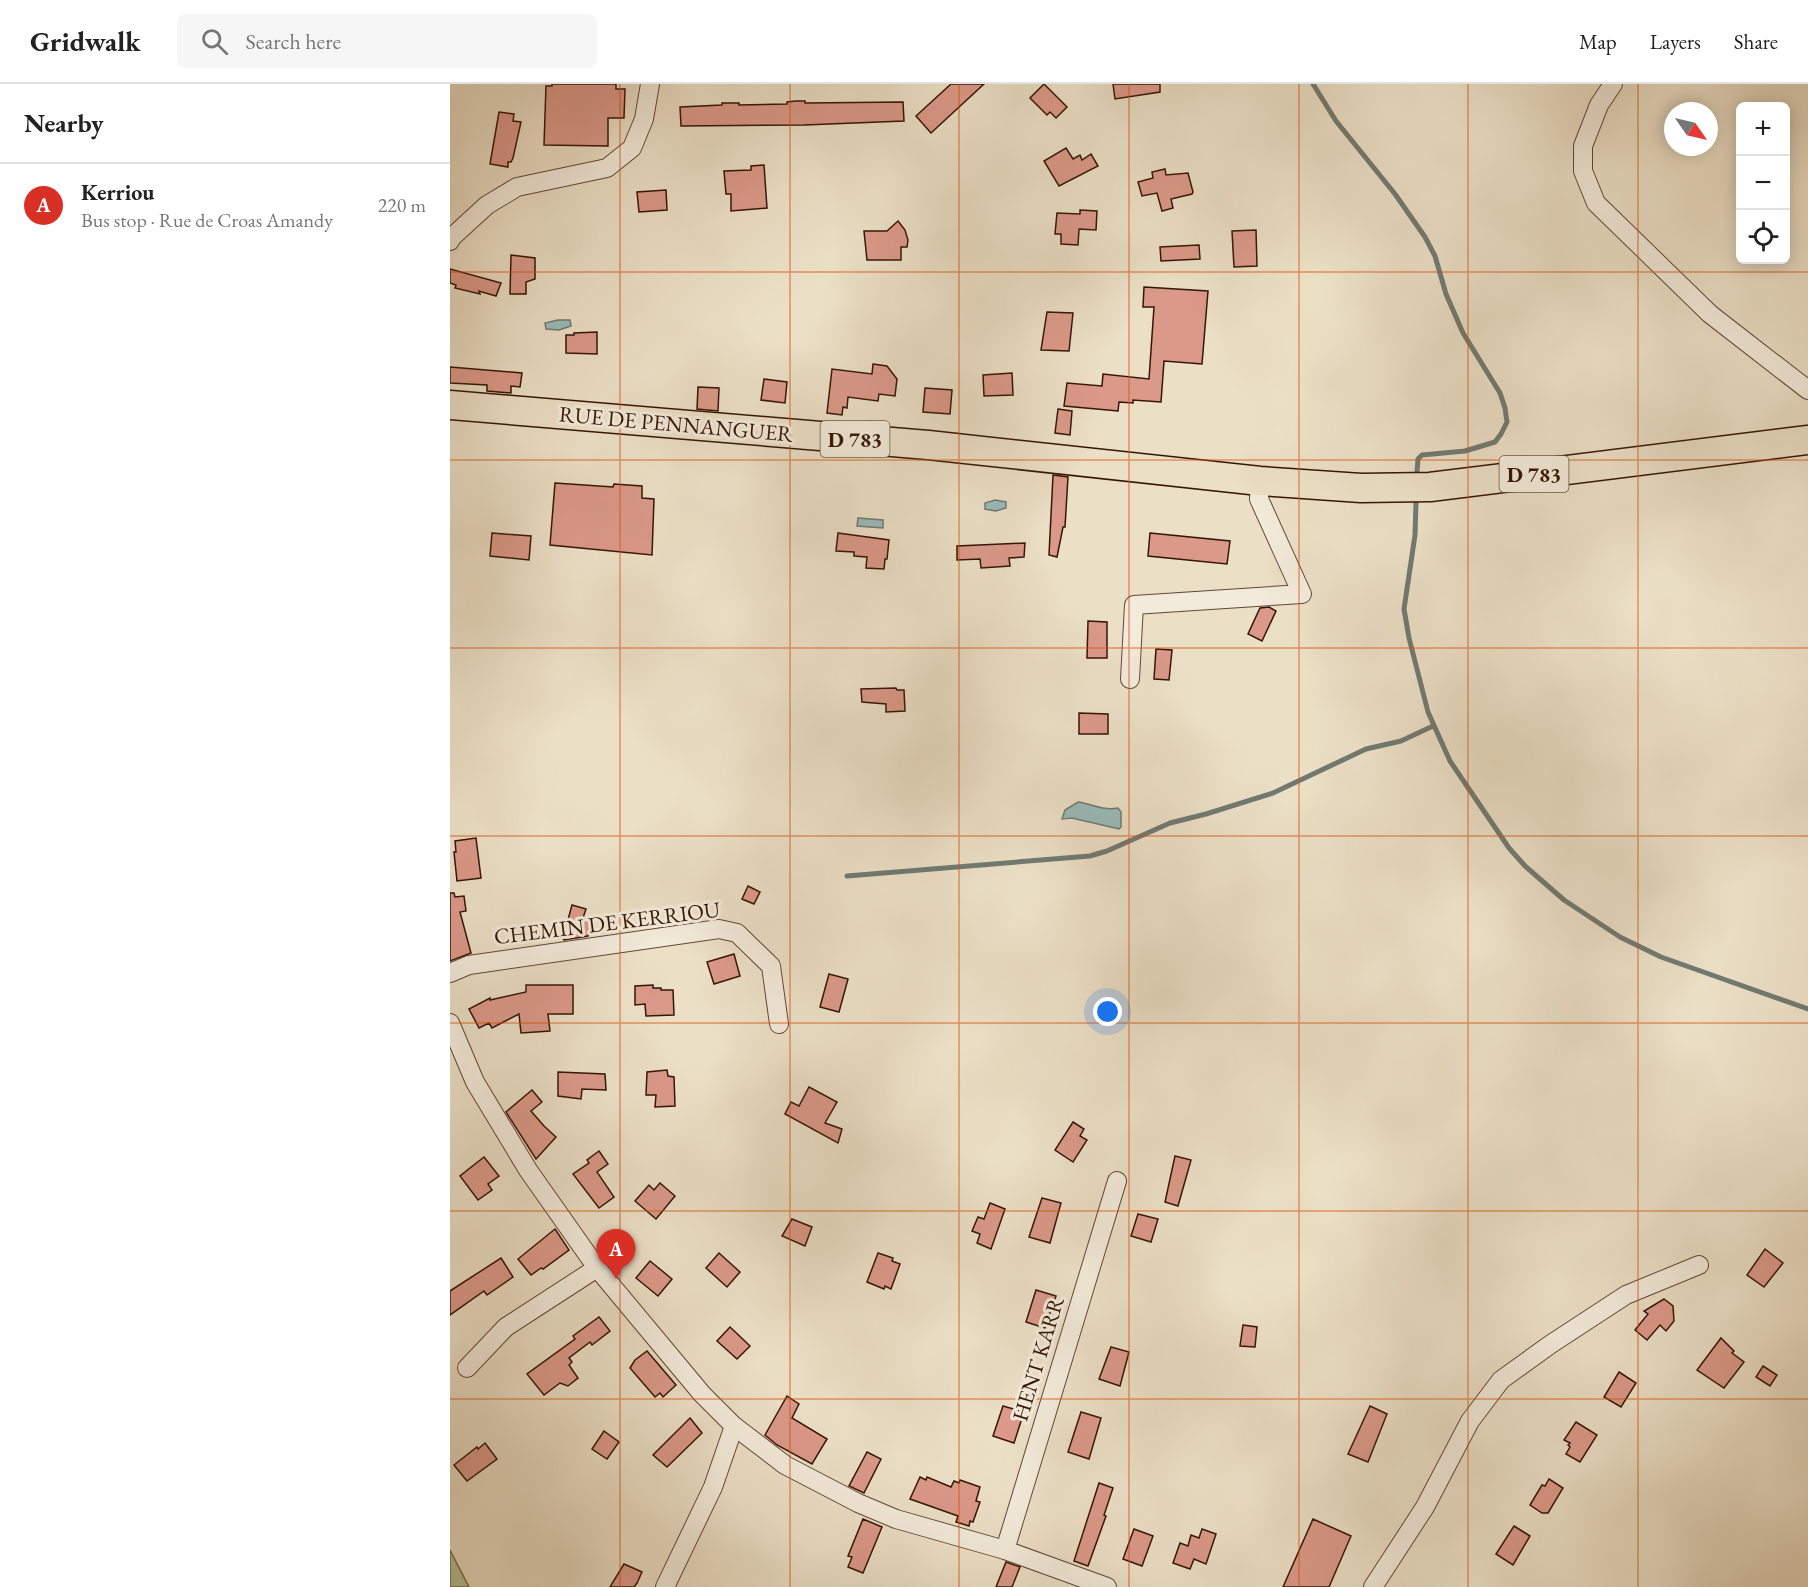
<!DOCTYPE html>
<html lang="en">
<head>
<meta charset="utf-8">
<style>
  :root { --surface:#fff; --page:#f6f6f6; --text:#222; --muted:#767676; --line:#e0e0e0; --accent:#d93025 }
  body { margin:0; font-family:"EB Garamond",serif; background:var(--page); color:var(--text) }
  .controls { position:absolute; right:18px; top:18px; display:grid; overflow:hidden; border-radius:9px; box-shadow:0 3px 15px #0003 }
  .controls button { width:54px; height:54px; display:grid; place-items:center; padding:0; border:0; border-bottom:2px solid var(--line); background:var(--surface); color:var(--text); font:30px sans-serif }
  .compass { position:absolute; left:1214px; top:18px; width:54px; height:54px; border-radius:50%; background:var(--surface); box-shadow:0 3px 15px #0003; rotate:124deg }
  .you { position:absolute; left:658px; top:928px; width:21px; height:21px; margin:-15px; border:4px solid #fff; border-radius:50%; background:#1a73e8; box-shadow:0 0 0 9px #1a73e833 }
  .badge { display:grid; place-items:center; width:39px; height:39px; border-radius:50%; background:var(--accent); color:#fff; font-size:20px; font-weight:700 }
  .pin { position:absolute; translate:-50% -50px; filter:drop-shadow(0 2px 3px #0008) }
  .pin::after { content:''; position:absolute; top:32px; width:21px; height:18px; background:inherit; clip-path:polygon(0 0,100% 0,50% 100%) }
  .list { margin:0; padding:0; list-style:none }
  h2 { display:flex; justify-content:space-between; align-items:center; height:78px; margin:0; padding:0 24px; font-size:26px }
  h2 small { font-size:20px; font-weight:400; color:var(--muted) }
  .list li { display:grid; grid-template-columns:39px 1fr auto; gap:18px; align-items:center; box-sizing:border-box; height:84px; padding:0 24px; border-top:2px solid var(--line) }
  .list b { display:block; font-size:22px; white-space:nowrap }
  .list p { margin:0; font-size:20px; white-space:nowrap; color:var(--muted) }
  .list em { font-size:20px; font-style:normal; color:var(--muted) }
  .icon { flex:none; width:33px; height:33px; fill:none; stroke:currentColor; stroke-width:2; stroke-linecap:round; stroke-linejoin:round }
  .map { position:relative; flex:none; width:1358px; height:1503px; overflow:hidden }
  header { display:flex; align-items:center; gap:36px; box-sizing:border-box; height:84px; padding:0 30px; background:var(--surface); border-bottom:2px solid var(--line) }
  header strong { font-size:28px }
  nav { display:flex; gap:33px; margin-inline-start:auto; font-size:21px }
  .search { width:420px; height:54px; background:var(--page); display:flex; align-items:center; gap:15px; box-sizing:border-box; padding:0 21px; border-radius:9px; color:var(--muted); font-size:22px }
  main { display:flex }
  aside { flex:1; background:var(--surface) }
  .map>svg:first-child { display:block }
  .green { fill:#b7c295; stroke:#766c4c; stroke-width:1.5 }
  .water { fill:#99bcba; stroke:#717a71; stroke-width:1.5 }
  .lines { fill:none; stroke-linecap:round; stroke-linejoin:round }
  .stream { stroke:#717a71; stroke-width:5 }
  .building { fill:#db9989; stroke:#351604; stroke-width:1.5 }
  .street-casing { stroke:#624834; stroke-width:20 }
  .primary-casing { stroke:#351604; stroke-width:31 }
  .street { stroke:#f2eada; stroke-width:18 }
  .primary { stroke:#ebdfc6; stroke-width:28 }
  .grid { fill:none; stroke:#d6520b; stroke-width:1.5; stroke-opacity:0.55 }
  .labels { text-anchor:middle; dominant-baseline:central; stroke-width:6; stroke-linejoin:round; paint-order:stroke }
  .shield { fill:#f2eada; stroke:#6e5644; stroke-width:1.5 }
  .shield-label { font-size:21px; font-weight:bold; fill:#351604 }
  .street-label { font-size:22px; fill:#351604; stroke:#f2eada }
</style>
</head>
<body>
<header>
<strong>Gridwalk</strong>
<div class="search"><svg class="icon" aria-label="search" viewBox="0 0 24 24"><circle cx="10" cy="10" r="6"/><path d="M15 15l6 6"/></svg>Search here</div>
<nav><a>Map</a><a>Layers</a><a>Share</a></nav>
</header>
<main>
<aside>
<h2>Nearby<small></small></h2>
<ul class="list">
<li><span class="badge">A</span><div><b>Kerriou</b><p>Bus stop · Rue de Croas Amandy</p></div><em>220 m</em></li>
</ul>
</aside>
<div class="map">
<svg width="1358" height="1503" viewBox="0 0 1358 1503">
  <rect width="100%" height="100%" fill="#ebdfc6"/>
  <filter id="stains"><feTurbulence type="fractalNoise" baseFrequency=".00333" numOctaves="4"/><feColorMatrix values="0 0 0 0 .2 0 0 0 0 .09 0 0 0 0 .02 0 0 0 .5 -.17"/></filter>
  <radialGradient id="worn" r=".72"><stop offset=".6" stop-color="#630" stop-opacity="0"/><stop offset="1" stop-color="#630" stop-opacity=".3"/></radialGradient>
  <polygon class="green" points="0,1466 19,1503 0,1503"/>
  <g class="water">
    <polygon points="108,236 120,236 121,242 109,246 96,245 95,239"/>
    <polygon points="545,416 556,418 556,424 546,427 535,425 535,419"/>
    <polygon points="408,434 433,436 433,444 407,442"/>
    <path d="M628 718C643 720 653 727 668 724L671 728V743L669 745 622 734 612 735 615 726Z"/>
  </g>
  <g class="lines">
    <g class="stream">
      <polyline points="863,0 886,37 945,110 975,153 985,172 996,210 1013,249 1050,309 1055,324 1057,338 1051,350 1045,358 1015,367 972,371 968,375 967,388"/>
      <polyline points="966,419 965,451 954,525 959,554 978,628 1000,677 1059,764 1075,782 1114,816 1170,853 1211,873 1358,925"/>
      <polyline points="397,792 640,772 657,767 720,739 756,730 823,709 916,665 951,657 983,642"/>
    </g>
  </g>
  <g class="building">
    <polygon points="102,0 166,0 166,5 175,5 174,34 158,34 158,62 94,61 96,2 102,2"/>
    <polygon points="501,0 534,0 481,49 466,32"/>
    <polygon points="594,0 617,23 606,34 600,28 597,31 580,14"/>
    <polygon points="663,0 710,0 710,8 665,15"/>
    <polygon points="346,17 355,17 355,19 453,18 454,37 354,41 231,42 230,23 272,21 272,19 289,19 289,21 337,20 337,18"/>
    <polygon points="49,28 64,30 63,37 71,38 63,74 61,78 58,78 58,83 40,80"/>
    <polygon points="616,64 623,75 630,71 632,76 641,70 648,82 609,102 594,77"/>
    <polygon points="314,81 317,124 281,127 281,110 276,110 274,87 301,86 301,82"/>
    <polygon points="715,85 716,91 738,89 743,108 742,110 721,115 723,124 712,127 707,109 692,112 688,98 703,94 702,88"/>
    <polygon points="216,106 217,126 189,128 187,108"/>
    <polygon points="630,126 647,127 646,146 629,145 628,161 611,160 611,150 605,150 607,129 630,130"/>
    <polygon points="448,137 455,146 458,156 457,163 451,163 451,176 417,176 414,147 437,147"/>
    <polygon points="806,146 807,182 784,183 782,147"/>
    <polygon points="749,161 750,175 711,177 710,163"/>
    <polygon points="61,171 85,174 85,195 76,198 76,210 60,210"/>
    <polygon points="0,185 51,199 46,212 29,207 30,210 5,204 6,201 0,199"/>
    <polygon points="694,203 758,207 752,280 714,277 711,318 683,316 683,319 669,318 668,327 614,322 617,299 652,302 653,290 699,295 704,223 693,223"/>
    <polygon points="597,228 623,229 619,267 591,266"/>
    <polygon points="147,248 147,270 116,269 116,251 124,251 124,249"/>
    <polygon points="423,280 437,282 447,295 445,312 429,310 428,317 398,313 397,324 393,323 392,331 377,329 382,285 422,290"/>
    <polygon points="0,283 72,289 70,303 61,302 61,309 37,307 37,301 0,299"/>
    <polygon points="562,289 563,311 534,312 533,291"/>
    <polygon points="314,295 337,298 335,319 311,316"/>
    <polygon points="248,303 269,304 268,327 247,325"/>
    <polygon points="475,304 502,306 500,330 473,328"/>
    <polygon points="608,325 622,327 620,351 605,349"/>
    <polygon points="603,391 618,393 615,443 613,443 607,473 599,471"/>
    <polygon points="105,399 163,403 164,400 192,402 192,414 204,415 202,471 100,461"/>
    <polygon points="42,449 81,452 79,476 40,472"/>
    <polygon points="388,449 439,456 437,475 435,475 434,485 416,484 417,473 404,472 404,468 386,467"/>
    <polygon points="700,449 780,457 777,480 698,472"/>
    <polygon points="575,459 574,473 559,474 560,482 531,484 530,475 507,476 507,462"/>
    <polygon points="819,523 826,527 812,557 798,550 810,524"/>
    <polygon points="638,537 657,538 657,574 637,574"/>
    <polygon points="706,565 722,566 719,596 704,595"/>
    <polygon points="446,604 447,606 454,606 455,627 436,628 436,620 412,618 411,605"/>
    <polygon points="629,629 658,630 658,650 629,650"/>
    <polygon points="26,754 31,794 7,797 4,768 6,768 5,757"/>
    <polygon points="298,802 310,808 304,820 292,815"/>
    <polygon points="0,809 4,809 5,813 14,812 16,827 10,828 21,869 0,877"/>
    <polygon points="122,821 136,825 133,834 142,836 138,852 114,856 113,854"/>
    <polygon points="284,870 290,892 264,900 257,878"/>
    <polygon points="379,890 398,895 389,928 370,923"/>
    <polygon points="76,901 123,901 123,930 98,930 100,947 71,949 69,930 42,944 39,939 29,944 19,925 40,914 40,916 76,908"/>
    <polygon points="203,901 203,904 211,904 211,906 223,906 224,931 196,932 195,920 185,921 185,902"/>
    <polygon points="217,986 218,992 224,993 225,1022 205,1023 206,1011 196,1011 197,988"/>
    <polygon points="108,988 155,990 156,1006 132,1005 131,1015 108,1012"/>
    <polygon points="359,1003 387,1018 375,1039 392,1045 388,1059 335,1030 341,1018 349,1022"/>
    <polygon points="82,1006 92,1018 81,1027 94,1042 106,1053 86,1075 56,1028"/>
    <polygon points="623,1038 634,1045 630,1052 637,1056 623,1078 605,1066"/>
    <polygon points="149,1067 158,1080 147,1088 164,1113 149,1124 123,1090 139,1079 137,1076"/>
    <polygon points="725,1072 741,1076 728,1122 715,1118"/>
    <polygon points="34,1073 49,1092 38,1100 42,1106 28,1116 10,1092"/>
    <polygon points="210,1099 225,1112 206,1135 185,1117 199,1101 204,1106"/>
    <polygon points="592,1114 611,1119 600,1159 579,1153"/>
    <polygon points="540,1119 555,1125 541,1165 527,1159 530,1150 522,1147 528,1133 534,1135"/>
    <polygon points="688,1130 708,1135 701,1158 681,1152"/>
    <polygon points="342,1135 362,1143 355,1162 332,1152"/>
    <polygon points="105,1145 119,1166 93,1185 91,1184 81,1191 68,1175"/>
    <polygon points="1315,1165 1333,1179 1314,1203 1297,1191"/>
    <polygon points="269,1169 290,1188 277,1203 256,1184"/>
    <polygon points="428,1169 443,1174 442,1177 450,1180 441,1205 435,1202 434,1205 417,1198"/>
    <polygon points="51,1174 63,1193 37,1211 34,1207 0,1231 0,1207"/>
    <polygon points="200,1177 222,1195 208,1212 186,1194"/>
    <polygon points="586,1206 606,1212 595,1244 576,1238"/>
    <polygon points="1214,1215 1223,1222 1224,1237 1216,1247 1210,1241 1197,1256 1185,1246 1198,1230 1194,1227"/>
    <polygon points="149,1233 160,1247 142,1261 140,1258 119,1274 122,1278 119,1281 128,1294 118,1302 110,1299 94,1311 77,1290 125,1255 123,1252"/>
    <polygon points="793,1241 807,1243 805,1263 790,1262"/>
    <polygon points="280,1243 300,1262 287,1275 267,1257"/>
    <polygon points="1271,1254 1284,1267 1282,1269 1294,1278 1274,1304 1247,1286"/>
    <polygon points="661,1263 679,1268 670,1302 649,1295"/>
    <polygon points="197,1267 226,1301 213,1313 210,1309 205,1313 180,1284 185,1276"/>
    <polygon points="1313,1282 1327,1291 1320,1302 1306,1293"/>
    <polygon points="1169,1288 1186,1299 1171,1323 1154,1313"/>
    <polygon points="337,1312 349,1320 342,1334 377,1355 362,1380 327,1361 315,1351"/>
    <polygon points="553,1322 574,1328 564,1359 543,1352"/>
    <polygon points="920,1322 937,1330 918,1378 898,1370"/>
    <polygon points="631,1328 651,1334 639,1375 618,1368"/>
    <polygon points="240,1334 252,1349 217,1383 203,1371"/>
    <polygon points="1126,1338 1147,1351 1130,1378 1116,1370 1120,1363 1118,1361 1120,1359 1114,1356"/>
    <polygon points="154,1347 169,1358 157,1375 142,1365"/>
    <polygon points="35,1359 47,1375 17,1397 4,1381 27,1363 28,1365"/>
    <polygon points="417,1368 431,1375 414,1409 399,1402"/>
    <polygon points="470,1393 476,1396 477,1393 501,1403 504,1397 509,1399 510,1396 530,1403 526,1417 530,1418 523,1438 520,1437 519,1442 506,1438 508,1432 460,1415"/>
    <polygon points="1099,1395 1113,1404 1098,1429 1092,1429 1080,1421 1092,1401 1095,1402"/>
    <polygon points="649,1399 663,1404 654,1431 656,1432 638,1482 624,1477"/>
    <polygon points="413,1435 432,1443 413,1489 398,1483 402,1473 398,1472"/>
    <polygon points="863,1435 901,1452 879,1503 833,1503"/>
    <polygon points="1064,1442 1080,1452 1063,1481 1046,1470"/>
    <polygon points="684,1445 703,1452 692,1482 673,1475"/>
    <polygon points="752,1445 766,1450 756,1480 744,1475 740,1485 723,1479 730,1459 738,1462 741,1451 749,1454"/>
    <polygon points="556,1478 570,1483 562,1503 546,1503"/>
    <polygon points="174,1480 192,1488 187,1499 184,1503 160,1503"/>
  </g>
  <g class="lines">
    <g class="street-casing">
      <g id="street">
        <polyline points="1163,0 1149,21 1133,62 1133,87 1146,119 1260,230 1358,306"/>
        <polyline points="0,157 2,153 37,121 67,103 157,84 182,64 194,35 200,0"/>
        <polyline points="680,595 684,521 852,510 809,415 810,397"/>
        <polyline points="0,889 19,881 269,845 287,849 321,882 329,940"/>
        <polyline points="0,939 25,998 78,1086 147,1184 252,1310 284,1342 335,1381 408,1419 446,1435 555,1466 657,1503"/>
        <polyline points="17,1284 56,1243 147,1184"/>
        <polyline points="555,1466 667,1097"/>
        <polyline points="215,1503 263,1403 284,1342"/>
        <polyline points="923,1503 975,1423 1020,1337 1051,1296 1101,1260 1176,1211 1249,1181"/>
      </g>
    </g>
    <g class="primary-casing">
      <polyline id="primary" points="0,321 478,361 810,397 911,404 980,403 1358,356"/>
    </g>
    <use href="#street" class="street"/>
    <use href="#primary" class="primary"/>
  </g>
  <path class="grid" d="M170 0V1503M340 0V1503M509 0V1503M679 0V1503M849 0V1503M1018 0V1503M1188 0V1503M0 188H1358M0 376H1358M0 564H1358M0 752H1358M0 939H1358M0 1127H1358M0 1315H1358"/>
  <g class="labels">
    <g class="shield">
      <rect x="370.5" y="337" width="69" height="36" rx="4.5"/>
      <rect x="1049.5" y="372" width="69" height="36" rx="4.5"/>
    </g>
    <g class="shield-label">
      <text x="405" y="355">D 783</text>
      <text x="1084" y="390">D 783</text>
    </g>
    <g class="street-label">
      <text transform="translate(226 340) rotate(5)">RUE DE PENNANGUER</text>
      <text transform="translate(157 839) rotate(-7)">CHEMIN DE KERRIOU</text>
      <text transform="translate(588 1275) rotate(-73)">HENT KARR</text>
    </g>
  </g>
  <rect width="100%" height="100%" filter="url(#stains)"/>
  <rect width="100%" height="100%" fill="url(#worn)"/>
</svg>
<div class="controls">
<button>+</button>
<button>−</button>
<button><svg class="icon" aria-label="locate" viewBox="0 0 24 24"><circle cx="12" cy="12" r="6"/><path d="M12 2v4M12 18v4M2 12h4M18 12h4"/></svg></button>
</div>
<svg class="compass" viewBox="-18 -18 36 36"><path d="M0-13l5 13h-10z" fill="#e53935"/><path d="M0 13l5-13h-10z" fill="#767676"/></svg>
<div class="you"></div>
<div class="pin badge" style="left:166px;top:1195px">A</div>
</div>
</main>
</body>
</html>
